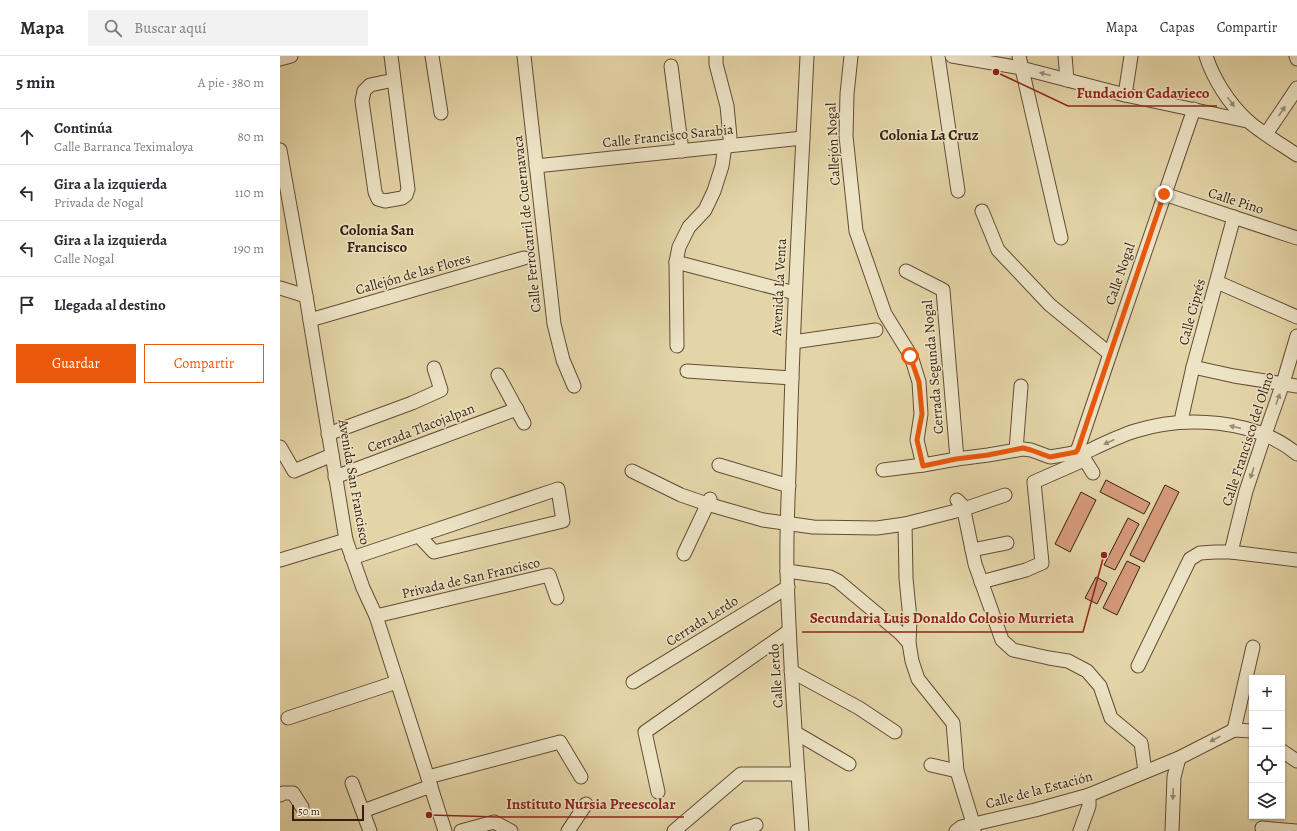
<!DOCTYPE html>
<html lang="es">
<head>
<meta charset="utf-8">
<style>
  :root { --surface:#fff; --page:#f2f2f3; --text:#2b2b33; --muted:#7c7c81; --line:#e1e1e2; --accent:#ea580c }
  body { margin:0; font-family:Alegreya,serif; background:var(--page); color:var(--text) }
  .controls { position:absolute; right:12px; bottom:12px; display:grid; overflow:hidden; border-radius:0px; box-shadow:0 1px 3px #0004 }
  .controls button { width:36px; height:36px; display:grid; place-items:center; padding:0; border:0; border-bottom:1px solid var(--line); background:var(--surface); color:var(--text); font:20px sans-serif }
  .scale { position:absolute; left:12px; bottom:10px; width:72px; box-sizing:border-box; padding-left:4px; border:2px solid #371f10; border-top:0; font-size:11px; line-height:14px; white-space:nowrap; color:#371f10; -webkit-text-stroke:3px #ede4c6; paint-order:stroke }
  .stop { position:absolute; width:12px; height:12px; margin:-9px; border:3px solid #ea580c; border-radius:50%; background:#fff }
  .stop.end { background:#ea580c; border-color:#fff; box-shadow:0 1px 4px #0008 }
  .list { margin:0; padding:0; list-style:none }
  h2 { display:flex; justify-content:space-between; align-items:center; height:52px; margin:0; padding:0 16px; font-size:17px }
  h2 small { font-size:13px; font-weight:400; color:var(--muted) }
  .list li { display:grid; grid-template-columns:26px 1fr auto; gap:12px; align-items:center; box-sizing:border-box; height:56px; padding:0 16px; border-top:1px solid var(--line) }
  .list b { display:block; font-size:15px; white-space:nowrap }
  .list p { margin:0; font-size:13px; white-space:nowrap; color:var(--muted) }
  .list em { font-size:13px; font-style:normal; color:var(--muted) }
  .actions { display:flex; gap:8px; padding:12px 16px }
  .actions a { flex:1; padding:9px 0; border:1px solid var(--accent); border-radius:0px; text-align:center; font-size:14px; color:var(--accent) }
  .actions .main { background:var(--accent); color:#fff }
  .icon { flex:none; width:22px; height:22px; fill:none; stroke:currentColor; stroke-width:2; stroke-linecap:round; stroke-linejoin:round }
  .map { position:relative; flex:none; width:1017px; height:775px; overflow:hidden }
  header { display:flex; align-items:center; gap:24px; box-sizing:border-box; height:56px; padding:0 20px; background:var(--surface); border-bottom:1px solid var(--line) }
  header strong { font-size:19px }
  nav { display:flex; gap:22px; margin-inline-start:auto; font-size:14px }
  .search { width:280px; height:36px; background:var(--page); display:flex; align-items:center; gap:10px; box-sizing:border-box; padding:0 14px; border-radius:0px; color:var(--muted); font-size:15px }
  main { display:flex }
  aside { flex:1; background:var(--surface) }
  .map>svg:first-child { display:block }
  .building { fill:#d69a7b; stroke:#371f10 }
  .lines { fill:none; stroke-linecap:round; stroke-linejoin:round }
  .minor-casing { stroke:#624c36; stroke-width:15 }
  .minor { stroke:#ede4c6; stroke-width:13 }
  .oneway { fill:#9b8b74 }
  .route { stroke:#ea580c; stroke-width:5 }
  .labels { text-anchor:middle; dominant-baseline:central; stroke-width:3; stroke-linejoin:round; paint-order:stroke }
  .street-label { font-size:14px; fill:#371f10; stroke:#ede4c6 }
  .neighbourhood-label { font-size:15px; font-weight:bold; fill:#371f10; stroke:#ede4c6 }
  .leader { fill:none; stroke:#8f2418; stroke-width:1.5 }
  .callout-dot { fill:#8f2418; stroke:#ede4c6; stroke-width:1.5 }
  .callout-label { font-size:15px; text-anchor:middle; font-weight:bold; fill:#8f2418; stroke:#ede4c6; stroke-width:3; stroke-linejoin:round; paint-order:stroke }
</style>
</head>
<body>
<header>
<strong>Mapa</strong>
<div class="search"><svg class="icon" aria-label="search" viewBox="0 0 24 24"><circle cx="10" cy="10" r="6"/><path d="M15 15l6 6"/></svg>Buscar aquí</div>
<nav><a>Mapa</a><a>Capas</a><a>Compartir</a></nav>
</header>
<main>
<aside>
<h2>5 min<small>A pie · 380 m</small></h2>
<ul class="list">
<li><svg class="icon" aria-label="ahead" viewBox="0 0 24 24"><path d="M12 20V5M6 11l6-6 6 6"/></svg><div><b>Continúa</b><p>Calle Barranca Teximaloya</p></div><em>80 m</em></li>
<li><svg class="icon" aria-label="left" viewBox="0 0 24 24"><path d="M17 20v-9H6M10 6l-5 5 5 5"/></svg><div><b>Gira a la izquierda</b><p>Privada de Nogal</p></div><em>110 m</em></li>
<li><svg class="icon" aria-label="left" viewBox="0 0 24 24"><path d="M17 20v-9H6M10 6l-5 5 5 5"/></svg><div><b>Gira a la izquierda</b><p>Calle Nogal</p></div><em>190 m</em></li>
<li><svg class="icon" aria-label="arrive" viewBox="0 0 24 24"><path d="M6 21V4h12l-3 4 3 4H6"/></svg><div><b>Llegada al destino</b></div></li>
</ul>
<div class="actions"><a class="main">Guardar</a><a>Compartir</a></div>
</aside>
<div class="map">
<svg width="1017" height="775" viewBox="0 0 1017 775">
  <rect width="100%" height="100%" fill="#e4d5a8"/>
  <filter id="stains"><feTurbulence type="fractalNoise" baseFrequency=".005" numOctaves="4"/><feColorMatrix values="0 0 0 0 .2 0 0 0 0 .09 0 0 0 0 .02 0 0 0 .5 -.17"/></filter>
  <radialGradient id="worn" r=".72"><stop offset=".6" stop-color="#630" stop-opacity="0"/><stop offset="1" stop-color="#630" stop-opacity=".3"/></radialGradient>
  <g class="building">
    <polygon points="826,424 870,447 864,458 820,436"/>
    <polygon points="885,429 899,436 864,506 850,499"/>
    <polygon points="801,436 816,444 790,496 775,488"/>
    <polygon points="848,462 859,468 835,514 824,509"/>
    <polygon points="847,505 860,511 837,559 823,552"/>
    <polygon points="816,521 827,527 817,548 805,542"/>
  </g>
  <g class="lines">
    <g class="minor-casing">
      <g id="minor">
        <polyline points="111,0 128,133 126,139 122,142 105,145 98,143 95,136 82,45 84,35 90,29 114,24"/>
        <polyline points="152,0 161,57"/>
        <polyline points="244,0 274,268 283,304 294,330"/>
        <polyline points="436,0 436,8 447,50 450,81"/>
        <polyline points="571,0 567,38 566,80 576,175 605,258 631,300 639,326 641,358 637,384 643,409"/>
        <polyline points="658,0 678,135"/>
        <polyline points="672,0 741,12 845,39 967,65"/>
        <polyline points="739,0 781,182"/>
        <polyline points="785,0 787,24"/>
        <path d="M926 0C933 22 949 48 967 64 981 77 1001 88 1017 99"/>
        <polyline points="1016,0 1017,3"/>
        <polyline points="0,3 11,0"/>
        <polyline points="391,10 402,95"/>
        <polyline points="845,39 851,0"/>
        <polyline points="986,78 1017,32"/>
        <polyline points="0,94 26,240 66,484 83,532 96,560 165,775"/>
        <polyline points="256,110 523,82"/>
        <polyline points="884,138 1017,182"/>
        <polyline points="702,155 718,194 770,249 830,298"/>
        <polyline points="396,206 515,237"/>
        <polyline points="626,215 663,234 677,403"/>
        <polyline points="937,226 1017,261"/>
        <polyline points="0,232 26,240"/>
        <polyline points="30,264 244,202"/>
        <polyline points="513,286 596,274"/>
        <polyline points="397,290 396,206 399,191 409,171 425,154 434,135 442,110 445,90"/>
        <polyline points="913,311 954,320 1017,330"/>
        <polyline points="407,315 512,322"/>
        <polyline points="218,319 244,367"/>
        <polyline points="902,360 913,311 954,161"/>
        <polyline points="48,378 132,347 161,334 154,312"/>
        <polyline points="0,391 14,415 52,399"/>
        <polyline points="798,393 830,298 914,53"/>
        <polyline points="736,394 741,330"/>
        <polyline points="800,396 813,417"/>
        <path d="M802 398C819 390 836 381 855 375 905 359 975 363 1017 398"/>
        <polyline points="439,409 509,430"/>
        <polyline points="603,414 643,409 677,403 708,399 743,393 751,394 770,401 788,398 796,396 798,393"/>
        <polyline points="352,415 401,439 427,448 483,464 533,471 597,472 625,468 684,453 725,439"/>
        <polyline points="55,421 237,353"/>
        <polyline points="677,444 683,450 695,508 722,584 733,594 769,602 788,605 807,615 820,630 831,662 861,687 865,715"/>
        <polyline points="625,468 626,522 630,563 629,587"/>
        <polyline points="692,494 727,487"/>
        <polyline points="951,496 966,435 983,384 1003,327 1017,280"/>
        <polyline points="404,498 430,443"/>
        <path d="M72 502C141 479 210 456 278 433L283 465 154 496 139 480"/>
        <polyline points="0,504 66,484"/>
        <polyline points="507,515 550,521 558,525 620,577 629,587 632,605 638,623 673,667 677,715 693,767 694,775"/>
        <polyline points="701,526 746,514 762,507 754,426 804,404"/>
        <polyline points="96,560 269,519 277,542"/>
        <polyline points="858,610 910,503 920,497 935,496 951,496 1017,504"/>
        <polyline points="511,615 579,652 615,676"/>
        <polyline points="353,626 508,531"/>
        <polyline points="8,662 117,626"/>
        <polyline points="954,674 973,591"/>
        <polyline points="516,677 569,708"/>
        <polyline points="1002,695 1017,705"/>
        <polyline points="651,709 677,715"/>
        <polyline points="148,721 280,686 301,721"/>
        <polyline points="72,727 90,775"/>
        <polyline points="378,736 365,676 509,575"/>
        <polyline points="0,739 3,737 13,737 22,751"/>
        <polyline points="83,755 151,730"/>
        <polyline points="982,772 1016,775"/>
        <polyline points="181,775 214,766 231,775"/>
        <polyline points="288,775 306,748"/>
        <polyline points="394,775 461,718 518,718"/>
        <polyline points="457,775 476,769"/>
        <path d="M522 775C516 688 509 601 507 514 506 471 509 429 510 386 513 257 521 129 527 0"/>
        <polyline points="676,775 681,771 755,754 809,739 899,702 954,674 972,675"/>
        <polyline points="800,775 809,750 809,739"/>
        <polyline points="892,775 894,721 899,702"/>
      </g>
    </g>
    <use href="#minor" class="minor"/>
  </g>
  <defs><path id="oneway-solid" d="M-6-.8H1V-3.2L6.5 0L1 3.2V.8H-6Z"/></defs>
  <g class="oneway">
    <use href="#oneway-solid" transform="translate(765 18) rotate(-165)"/>
    <use href="#oneway-solid" transform="translate(951 46) rotate(54)"/>
    <use href="#oneway-solid" transform="translate(1002 55) rotate(-56)"/>
    <use href="#oneway-solid" transform="translate(998 343) rotate(-70)"/>
    <use href="#oneway-solid" transform="translate(955 371) rotate(-167)"/>
    <use href="#oneway-solid" transform="translate(829 386) rotate(156)"/>
    <use href="#oneway-solid" transform="translate(972 417) rotate(108)"/>
    <use href="#oneway-solid" transform="translate(935 683) rotate(153)"/>
    <use href="#oneway-solid" transform="translate(893 738) rotate(92)"/>
  </g>
  <g class="lines">
    <polyline class="route" points="630,300 639,326 642,358 637,384 643,410 676,403 708,399 743,392 751,394 770,401 796,396 798,393 830,298 884,138"/>
  </g>
  <g class="labels">
    <g class="street-label">
      <text transform="translate(388 80) rotate(-6)">Calle Francisco Sarabia</text>
      <text transform="translate(553 88) rotate(-93)">Callejón Nogal</text>
      <text transform="translate(956 145) rotate(18)">Calle Pino</text>
      <text transform="translate(247 168) rotate(-96)">Calle Ferrocarril de Cuernavaca</text>
      <text transform="translate(133 218) rotate(-16)">Callejón de las Flores</text>
      <text transform="translate(840 218) rotate(-71)">Calle Nogal</text>
      <text transform="translate(499 231) rotate(-87)">Avenida La Venta</text>
      <text transform="translate(912 256) rotate(-75)">Calle Ciprés</text>
      <text transform="translate(653 311) rotate(-95)">Cerrada Segunda Nogal</text>
      <text transform="translate(141 372) rotate(-21)">Cerrada Tlacojalpan</text>
      <text transform="translate(968 383) rotate(-72)">Calle Francisco del Olmo</text>
      <text transform="translate(74 426) rotate(80)">Avenida San Francisco</text>
      <text transform="translate(191 522) rotate(-13)">Privada de San Francisco</text>
      <text transform="translate(422 565) rotate(-32)">Cerrada Lerdo</text>
      <text transform="translate(496 620) rotate(-94)">Calle Lerdo</text>
      <text transform="translate(759 734) rotate(-15)">Calle de la Estación</text>
    </g>
    <g class="neighbourhood-label">
      <text x="649" y="79">Colonia La Cruz</text>
      <text x="97" y="174">Colonia San<tspan x="97" dy="17">Francisco</tspan></text>
    </g>
  </g>
  <path class="leader" d="M716 16L788 50H937M824 499L803 576H522M149 759L218 761H404"/>
  <g class="callout-dot">
    <circle cx="716" cy="16" r="4"/>
    <circle cx="824" cy="499" r="4"/>
    <circle cx="149" cy="759" r="4"/>
  </g>
  <g class="callout-label">
    <text x="863" y="42">Fundacion Cadavieco</text>
    <text x="662" y="567">Secundaria Luis Donaldo Colosio Murrieta</text>
    <text x="311" y="753">Instituto Nursia Preescolar</text>
  </g>
  <rect width="100%" height="100%" filter="url(#stains)"/>
  <rect width="100%" height="100%" fill="url(#worn)"/>
</svg>
<div class="controls">
<button>+</button>
<button>−</button>
<button><svg class="icon" aria-label="locate" viewBox="0 0 24 24"><circle cx="12" cy="12" r="6"/><path d="M12 2v4M12 18v4M2 12h4M18 12h4"/></svg></button>
<button><svg class="icon" aria-label="layers" viewBox="0 0 24 24"><path d="M12 4l9 5-9 5-9-5zM3 14l9 5 9-5"/></svg></button>
</div>
<div class="scale">50 m</div>
<div class="stop" style="left:630px;top:300px"></div>
<div class="stop end" style="left:884px;top:138px"></div>
</div>
</main>
</body>
</html>
